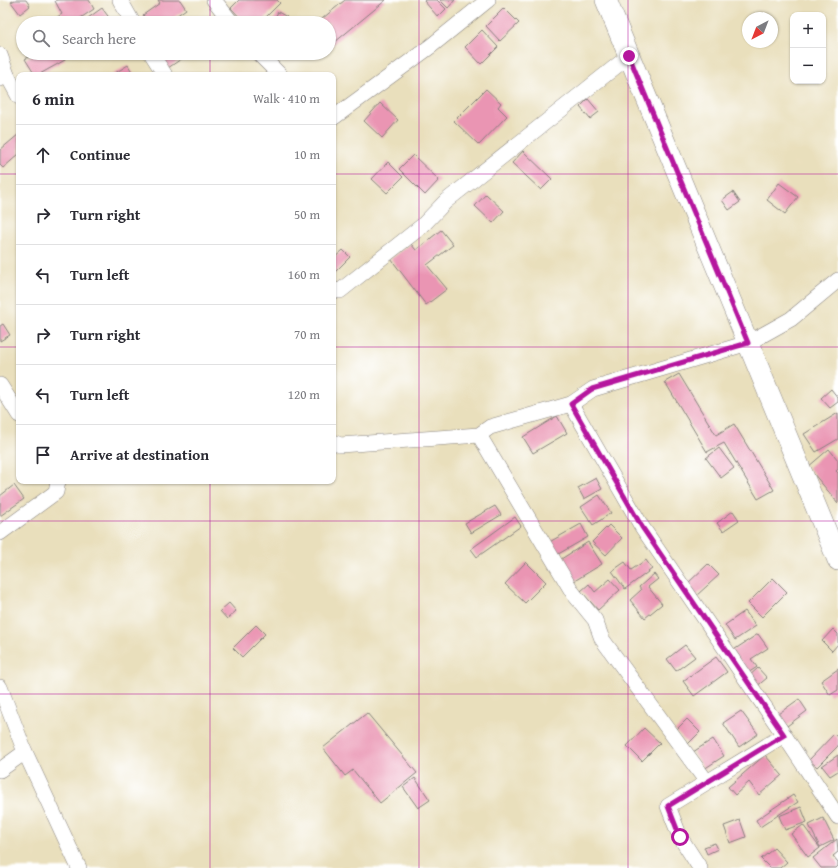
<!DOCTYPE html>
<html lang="en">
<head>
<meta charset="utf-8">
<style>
  :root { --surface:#fff; --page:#f2f2f3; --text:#2b2b33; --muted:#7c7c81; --line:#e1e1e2 }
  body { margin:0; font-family:"Gentium Book Plus",serif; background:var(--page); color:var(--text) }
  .controls { position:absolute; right:12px; top:12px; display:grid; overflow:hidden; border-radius:8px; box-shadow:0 1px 3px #0004 }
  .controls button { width:36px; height:36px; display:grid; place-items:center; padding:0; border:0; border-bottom:1px solid var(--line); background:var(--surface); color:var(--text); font:20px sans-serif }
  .compass { position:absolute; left:742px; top:12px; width:36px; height:36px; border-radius:50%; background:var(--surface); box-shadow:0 1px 3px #0004; rotate:222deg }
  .stop { position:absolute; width:12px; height:12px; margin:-9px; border:3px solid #b5179e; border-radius:50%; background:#fff }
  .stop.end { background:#b5179e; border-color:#fff; box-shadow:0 1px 4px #0008 }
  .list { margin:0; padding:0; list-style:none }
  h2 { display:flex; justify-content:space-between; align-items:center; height:52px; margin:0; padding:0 16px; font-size:17px }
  h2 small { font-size:13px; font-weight:400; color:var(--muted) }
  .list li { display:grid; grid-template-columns:26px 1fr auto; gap:12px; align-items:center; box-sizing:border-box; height:60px; padding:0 16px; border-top:1px solid var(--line) }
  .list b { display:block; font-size:15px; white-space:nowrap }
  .list em { font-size:13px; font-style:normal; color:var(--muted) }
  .icon { flex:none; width:22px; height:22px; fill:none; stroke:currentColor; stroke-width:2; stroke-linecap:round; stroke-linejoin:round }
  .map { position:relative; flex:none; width:838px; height:868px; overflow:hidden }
  .search { position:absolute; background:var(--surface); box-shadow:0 1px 3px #0004; left:16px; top:16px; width:320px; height:44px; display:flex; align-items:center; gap:10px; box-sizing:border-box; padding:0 14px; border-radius:22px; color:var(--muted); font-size:15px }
  .panel { position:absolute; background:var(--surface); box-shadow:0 1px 3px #0004; left:16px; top:72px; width:320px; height:412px; border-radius:8px }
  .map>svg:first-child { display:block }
  .building { fill:#ea95b3 }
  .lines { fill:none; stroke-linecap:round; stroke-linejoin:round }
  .street-casing { stroke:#86807c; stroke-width:16 }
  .secondary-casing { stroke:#86807c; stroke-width:22 }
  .street { stroke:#fff; stroke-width:15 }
  .secondary { stroke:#fff; stroke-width:21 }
  .route { stroke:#b5179e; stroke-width:5 }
  .grid { fill:none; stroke:#b5179e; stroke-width:1; stroke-opacity:0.55 }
</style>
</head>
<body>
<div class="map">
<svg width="838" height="868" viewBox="0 0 838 868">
  <rect width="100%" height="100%" fill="#fff"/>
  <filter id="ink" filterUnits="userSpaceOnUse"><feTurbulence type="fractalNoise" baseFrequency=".025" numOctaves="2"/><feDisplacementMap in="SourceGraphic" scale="8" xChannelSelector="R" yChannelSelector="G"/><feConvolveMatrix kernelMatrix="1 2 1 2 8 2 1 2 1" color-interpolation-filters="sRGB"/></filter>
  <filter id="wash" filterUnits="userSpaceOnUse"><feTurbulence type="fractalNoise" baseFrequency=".012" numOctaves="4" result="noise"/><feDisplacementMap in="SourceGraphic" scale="16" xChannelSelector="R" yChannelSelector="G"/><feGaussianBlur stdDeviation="0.9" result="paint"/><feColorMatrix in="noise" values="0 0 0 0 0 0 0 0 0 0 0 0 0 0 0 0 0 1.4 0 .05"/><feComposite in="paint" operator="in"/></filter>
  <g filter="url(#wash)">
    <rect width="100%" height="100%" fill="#e9dfbc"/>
    <g id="blocks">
      <g class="building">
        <polygon points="15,0 26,0 30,6 20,14 11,2"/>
        <polygon points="57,0 89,0 94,9 73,23 57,23 54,19 62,14 55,1"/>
        <polygon points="158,0 180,0 186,9 166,23 149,23 143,15 160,3"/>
        <polygon points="239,0 277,0 280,3 260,23 245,23 231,8"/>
        <polygon points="345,0 386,0 329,47 329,23 317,23"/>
        <polygon points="425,0 437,0 446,9 438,17 424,1"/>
        <polygon points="440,0 455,0 448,8"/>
        <polygon points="102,8 113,23 81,23"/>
        <polygon points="504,8 519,23 500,41 486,26"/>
        <polygon points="278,12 287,17 284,23 272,23"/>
        <polygon points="482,30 498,47 481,64 465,47"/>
        <polygon points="36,53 61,53 65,60 38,75 35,75 25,59"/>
        <polygon points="162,53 190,53 168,68 159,55"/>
        <polygon points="128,65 134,75 112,75"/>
        <polygon points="486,89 501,103 498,107 507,116 479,145 454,121"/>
        <polygon points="588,99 599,112 590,119 580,107"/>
        <polygon points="380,103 398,120 382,138 364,121"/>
        <polygon points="19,134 19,154 3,168 0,165 0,150"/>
        <polygon points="523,151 552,179 541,190 512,163"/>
        <polygon points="413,155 439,180 425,195 399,169"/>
        <polygon points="388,162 403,177 387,193 372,179"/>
        <polygon points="779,183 798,197 785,214 767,200"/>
        <polygon points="733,192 740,202 729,210 722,200"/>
        <polygon points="486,194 504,211 493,223 475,206"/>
        <polygon points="441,230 453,245 427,265 447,289 426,305 391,259 411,244 416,250"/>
        <polygon points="343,250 350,257 333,274 333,259"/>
        <polygon points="3,324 10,335 0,341 0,326"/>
        <polygon points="679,374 716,435 734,424 774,490 758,499 724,443 707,452 665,382"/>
        <polygon points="831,389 838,398 838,402 830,408 821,398"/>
        <polygon points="838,413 838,439 816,452 804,434"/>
        <polygon points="557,416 567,433 533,453 523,437"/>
        <polygon points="719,448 734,468 721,478 706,458"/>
        <polygon points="829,449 838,460 838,469 836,471 838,473 838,503 808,467"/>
        <polygon points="596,478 602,489 584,499 578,488"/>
        <polygon points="14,485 24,499 0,516 0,496"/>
        <polygon points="599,495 611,513 593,525 581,507"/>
        <polygon points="495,506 501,515 471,533 465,523"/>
        <polygon points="733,511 739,520 723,531 717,523"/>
        <polygon points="515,517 521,526 477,557 471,549"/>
        <polygon points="581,524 588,537 553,557 546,544"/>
        <polygon points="609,525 622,538 606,555 592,542"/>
        <polygon points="588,542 602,564 571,583 558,561"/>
        <polygon points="646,560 652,569 625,589 612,571 625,562 631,570"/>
        <polygon points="526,562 546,582 525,603 505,584"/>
        <polygon points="708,564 719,575 696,596 686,585"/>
        <polygon points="654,574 658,579 648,587 662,604 645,618 630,600 641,590 639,587"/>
        <polygon points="773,578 787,592 762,617 748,603"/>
        <polygon points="610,579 620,590 598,610 581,591 589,584 595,592"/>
        <polygon points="229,603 236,611 227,619 220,611"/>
        <polygon points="745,611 756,626 735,640 725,625"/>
        <polygon points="256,625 265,634 242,657 233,648"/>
        <polygon points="833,629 838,634 838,644 832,651 822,641"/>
        <polygon points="758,634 768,648 751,659 757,667 745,675 729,653"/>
        <polygon points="685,645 695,657 676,671 667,659"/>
        <polygon points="716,657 727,672 694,696 683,681"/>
        <polygon points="758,668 767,678 756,687 748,677"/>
        <polygon points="838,669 838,690 830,695 821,681"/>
        <polygon points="799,699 807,711 787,726 778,714"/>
        <polygon points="741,711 758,734 739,747 723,723"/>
        <polygon points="367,713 417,773 380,803 353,770 345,776 323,748"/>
        <polygon points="687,719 700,732 688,744 675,731"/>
        <polygon points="644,728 660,743 642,761 627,746"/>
        <polygon points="834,734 838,738 838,746 817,767 809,760"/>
        <polygon points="713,739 724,756 704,769 693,752"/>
        <polygon points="765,755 782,775 759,795 749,782 735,795 728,787"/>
        <polygon points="838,755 838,771 830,776 822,766"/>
        <polygon points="415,778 430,800 418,808 403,787"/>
        <polygon points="793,795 798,802 760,827 756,820"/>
        <polygon points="801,807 807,822 785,830 779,816"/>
        <polygon points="823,818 834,840 820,847 809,825"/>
        <polygon points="740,820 746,837 730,843 724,826"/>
        <polygon points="803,825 820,848 808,857 791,834"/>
        <polygon points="837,839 838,852 833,856 838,862 838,866 836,868 821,868 813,858"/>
        <polygon points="715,843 718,849 707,854 704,847"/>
        <polygon points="774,848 787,862 780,868 770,868 761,859"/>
      </g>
    </g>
  </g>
  <g filter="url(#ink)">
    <use href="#blocks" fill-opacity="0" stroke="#86807c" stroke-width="1"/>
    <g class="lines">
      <g class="street-casing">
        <g id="street">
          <polyline points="120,0 133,23"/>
          <polyline points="214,0 232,23"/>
          <polyline points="151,53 165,75"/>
          <polyline points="258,53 280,75"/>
          <polyline points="0,55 7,75 0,79"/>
          <polyline points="7,75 19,97"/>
          <polyline points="333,118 431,46 488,0"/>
          <polyline points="333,290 340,291 422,226 446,201 629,56"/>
          <polyline points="0,385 19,415"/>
          <polyline points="571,404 642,527 784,735 838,817"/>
          <polyline points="479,435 573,593 595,620 602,639 707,782"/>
          <polyline points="333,442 340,445 479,435 490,427 571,404 593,389 748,343 791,319 838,280"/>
          <polyline points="0,533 56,492 58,481"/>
          <polyline points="0,687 25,752 79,868"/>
          <polyline points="0,770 25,752"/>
          <polyline points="700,868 680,837 668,806 784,735"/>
        </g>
      </g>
      <g class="secondary-casing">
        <polyline id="secondary" points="606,0 838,560"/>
      </g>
      <use href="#street" class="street"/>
      <use href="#secondary" class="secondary"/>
    </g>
  </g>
  <g class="lines" filter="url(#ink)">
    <polyline class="route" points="629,56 748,343 592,389 571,404 642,527 784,735 668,806 680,837"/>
  </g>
  <path class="grid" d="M210 0V23M419 0V868M628 0V868M210 53V75M0 174H19M333 174H838M0 347H19M333 347H838M210 481V868M0 521H838M0 694H838"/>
</svg>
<div class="controls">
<button>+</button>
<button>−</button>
</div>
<svg class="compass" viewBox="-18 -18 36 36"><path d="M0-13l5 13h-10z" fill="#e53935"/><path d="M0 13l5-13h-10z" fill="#7c7c81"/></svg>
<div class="stop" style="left:680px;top:837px"></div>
<div class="stop end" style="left:629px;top:56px"></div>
<div class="search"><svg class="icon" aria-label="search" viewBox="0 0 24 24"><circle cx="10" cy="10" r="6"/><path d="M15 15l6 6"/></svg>Search here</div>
<section class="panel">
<h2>6 min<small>Walk · 410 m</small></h2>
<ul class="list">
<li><svg class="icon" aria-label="ahead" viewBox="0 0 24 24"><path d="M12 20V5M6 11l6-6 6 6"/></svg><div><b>Continue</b></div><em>10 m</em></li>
<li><svg class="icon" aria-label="right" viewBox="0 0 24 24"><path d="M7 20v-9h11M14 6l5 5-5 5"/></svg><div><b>Turn right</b></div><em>50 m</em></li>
<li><svg class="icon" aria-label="left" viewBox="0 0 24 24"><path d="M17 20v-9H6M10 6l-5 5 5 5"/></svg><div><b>Turn left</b></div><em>160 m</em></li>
<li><svg class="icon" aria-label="right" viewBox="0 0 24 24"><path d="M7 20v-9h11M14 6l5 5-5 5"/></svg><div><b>Turn right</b></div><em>70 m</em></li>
<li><svg class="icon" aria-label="left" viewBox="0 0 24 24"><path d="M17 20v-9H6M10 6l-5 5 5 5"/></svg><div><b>Turn left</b></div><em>120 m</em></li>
<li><svg class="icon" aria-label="arrive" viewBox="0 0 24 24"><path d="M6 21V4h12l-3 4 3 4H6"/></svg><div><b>Arrive at destination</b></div></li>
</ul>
</section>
</div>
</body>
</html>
